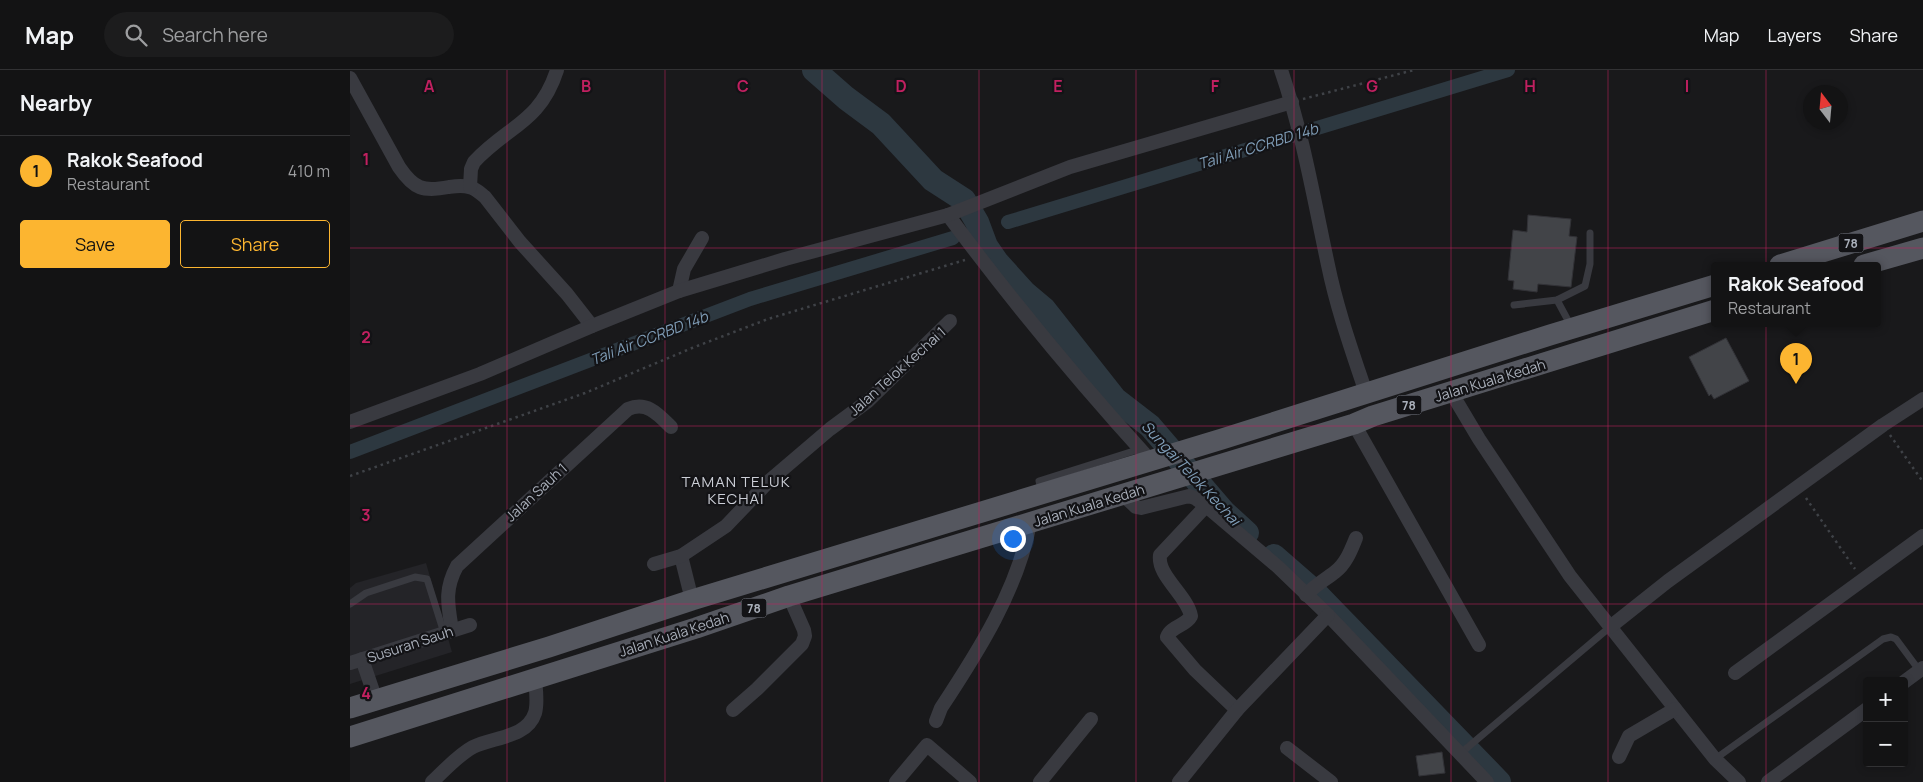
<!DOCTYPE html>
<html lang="en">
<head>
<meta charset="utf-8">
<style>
  :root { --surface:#131314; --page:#1c1c1d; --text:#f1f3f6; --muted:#9d9ea0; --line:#323234; --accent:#fcb530 }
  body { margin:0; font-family:Manrope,sans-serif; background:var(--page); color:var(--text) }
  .controls { position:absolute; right:15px; bottom:15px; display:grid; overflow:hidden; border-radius:5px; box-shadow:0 2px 8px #0003 }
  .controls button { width:45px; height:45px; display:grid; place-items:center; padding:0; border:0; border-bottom:1px solid var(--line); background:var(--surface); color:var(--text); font:25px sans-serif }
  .compass { position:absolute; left:1453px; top:15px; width:45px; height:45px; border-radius:50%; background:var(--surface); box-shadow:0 2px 8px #0003; rotate:344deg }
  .you { position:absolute; left:662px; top:468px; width:18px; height:18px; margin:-12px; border:4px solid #fff; border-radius:50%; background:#1a73e8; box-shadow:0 0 0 8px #1a73e833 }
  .badge { display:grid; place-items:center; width:32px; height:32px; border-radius:50%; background:var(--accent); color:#111; font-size:16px; font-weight:700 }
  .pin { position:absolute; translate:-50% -41px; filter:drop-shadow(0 1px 2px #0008) }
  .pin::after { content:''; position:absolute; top:26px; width:18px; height:15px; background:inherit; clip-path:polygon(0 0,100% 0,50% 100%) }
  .popup { position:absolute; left:1361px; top:192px; width:170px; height:65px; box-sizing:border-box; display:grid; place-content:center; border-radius:5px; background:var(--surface); filter:drop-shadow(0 1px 4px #0005); font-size:16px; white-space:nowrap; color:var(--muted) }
  .popup b { font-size:19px; color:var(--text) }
  .popup::after { content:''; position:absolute; left:50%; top:100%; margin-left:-10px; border:10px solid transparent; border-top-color:var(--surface) }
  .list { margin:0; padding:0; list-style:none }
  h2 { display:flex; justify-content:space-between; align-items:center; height:65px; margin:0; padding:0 20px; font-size:21px }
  h2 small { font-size:16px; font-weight:400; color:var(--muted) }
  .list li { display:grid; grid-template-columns:32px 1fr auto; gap:15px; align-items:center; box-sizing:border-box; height:70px; padding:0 20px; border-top:1px solid var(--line) }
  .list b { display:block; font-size:19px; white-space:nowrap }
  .list p { margin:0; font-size:16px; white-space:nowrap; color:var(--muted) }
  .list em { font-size:16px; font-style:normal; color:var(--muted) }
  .actions { display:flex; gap:10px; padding:15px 20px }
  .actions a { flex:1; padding:11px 0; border:1px solid var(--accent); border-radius:5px; text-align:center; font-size:18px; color:var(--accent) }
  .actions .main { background:var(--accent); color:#111 }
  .icon { flex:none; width:28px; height:28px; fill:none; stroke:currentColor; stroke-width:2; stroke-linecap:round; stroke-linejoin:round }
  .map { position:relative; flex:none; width:1573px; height:712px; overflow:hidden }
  header { display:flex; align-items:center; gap:30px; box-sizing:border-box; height:70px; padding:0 25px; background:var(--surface); border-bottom:1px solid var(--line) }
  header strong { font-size:24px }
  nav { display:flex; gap:28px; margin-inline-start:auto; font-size:18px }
  .search { width:350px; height:45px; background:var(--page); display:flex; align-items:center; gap:12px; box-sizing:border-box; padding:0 18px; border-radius:28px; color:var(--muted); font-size:19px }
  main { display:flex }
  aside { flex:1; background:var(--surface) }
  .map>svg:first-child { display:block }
  .built { fill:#242428 }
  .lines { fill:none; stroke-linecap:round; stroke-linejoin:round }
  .canal { stroke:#2d3840; stroke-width:14 }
  .river { stroke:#2d3840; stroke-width:24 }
  .building { fill:#424448; stroke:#323237 }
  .path { stroke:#3f4247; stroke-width:2.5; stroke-dasharray:2.5 4; stroke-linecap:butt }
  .lane { stroke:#393a40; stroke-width:7 }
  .street { stroke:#393a40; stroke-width:14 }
  .primary { stroke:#55575f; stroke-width:21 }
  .grid { fill:none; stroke:#c12060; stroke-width:1; stroke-opacity:0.55 }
  .labels { text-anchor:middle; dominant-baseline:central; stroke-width:4.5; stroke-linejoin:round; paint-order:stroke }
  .shield { fill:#131316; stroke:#7d818a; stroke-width:1 }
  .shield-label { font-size:12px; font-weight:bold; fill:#aab0bb }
  .street-label { font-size:14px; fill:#aab0bb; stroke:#131316 }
  .water-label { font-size:15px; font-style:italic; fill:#809eb8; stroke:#131316 }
  .neighbourhood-label { font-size:15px; letter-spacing:1px; fill:#cccfd7; stroke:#131316 }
  .grid-label { font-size:16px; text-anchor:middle; font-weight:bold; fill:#c12060; stroke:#131316; stroke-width:4.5; stroke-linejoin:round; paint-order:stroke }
</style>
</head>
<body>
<header>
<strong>Map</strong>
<div class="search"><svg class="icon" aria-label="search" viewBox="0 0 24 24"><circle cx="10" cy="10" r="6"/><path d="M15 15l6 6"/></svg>Search here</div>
<nav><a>Map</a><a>Layers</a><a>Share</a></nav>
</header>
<main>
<aside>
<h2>Nearby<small></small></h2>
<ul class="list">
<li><span class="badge">1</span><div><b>Rakok Seafood</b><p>Restaurant</p></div><em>410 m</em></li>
</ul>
<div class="actions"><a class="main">Save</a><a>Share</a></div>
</aside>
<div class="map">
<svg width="1573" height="712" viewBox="0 0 1573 712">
  <rect width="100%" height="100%" fill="#19191b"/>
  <polygon class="built" points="76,493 102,582 0,614 0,518 6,513"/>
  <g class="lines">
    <g class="canal">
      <polyline points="658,152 1158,0"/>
      <polyline points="0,382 400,229 603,168"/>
    </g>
    <g class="river">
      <polyline points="464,0 496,28 531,54 583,110 614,130 627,152 636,176 647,192 675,223 694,239 765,329 800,356 874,442 897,463"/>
      <polyline points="924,486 963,520 1149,712"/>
    </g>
  </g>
  <g class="building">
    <polygon points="1178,145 1221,149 1219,166 1227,167 1221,217 1188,214 1187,222 1163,219 1164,211 1158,210 1163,160 1177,162"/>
    <polygon points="1376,268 1399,311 1364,329 1361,324 1359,326 1339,287"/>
    <polygon points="1092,682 1095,703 1069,706 1066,686"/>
  </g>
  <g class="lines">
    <g class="path">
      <polyline points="953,29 1064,0"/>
      <polyline points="1540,365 1573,412"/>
      <polyline points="0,406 235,323 342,278 418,249 615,190"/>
      <polyline points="1456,428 1505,499"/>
    </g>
    <g class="lane">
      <polyline points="1207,230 1221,256"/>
      <polyline points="1164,235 1207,230 1235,216 1240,194 1240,163"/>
      <polyline points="692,422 689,411 790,379"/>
      <polyline points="0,534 16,523 65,507 77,509 94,563"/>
      <polyline points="1111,683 1260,557"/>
      <polyline points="1365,689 1533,569 1541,567 1546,569 1569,600"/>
    </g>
    <g class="street">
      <path d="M931 0C953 64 964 130 978 195 987 239 1002 281 1016 323"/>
      <path d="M0 8 49 97C64 119 73 122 99 117 106 116 112 115 119 117 125 118 130 123 135 127L170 172 217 224 242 256"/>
      <path d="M120 117 121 99 124 92C157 56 190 53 207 0"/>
      <path d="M598 145C661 230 729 312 800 390"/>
      <polyline points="329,221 334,199 352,168"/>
      <polyline points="1101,322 1129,369 1220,506 1365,689 1389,712"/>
      <polyline points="0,352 130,304 242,256 329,221 435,189 598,145 720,97 942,32"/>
      <polyline points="1004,354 1129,575"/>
      <polyline points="772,424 786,437 791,438 839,426 845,428 856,436 927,496 978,545 1137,712"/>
      <path d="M856 436 810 485C807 506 837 525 841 546 836 556 821 556 817 567L845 600 887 640"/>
      <polyline points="331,486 342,530"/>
      <polyline points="304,494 331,486 376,456 419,411 480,359 518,331 600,251"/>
      <path d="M956 525C965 515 975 510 985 502 996 494 1001 480 1006 468"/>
      <polyline points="1260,557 1318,511 1533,355 1573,329"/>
      <path d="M102 560C98 535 94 520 107 496L278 339C297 331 308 344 321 357"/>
      <polyline points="12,589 26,630"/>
      <polyline points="0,593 120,555"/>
      <polyline points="1385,603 1573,466"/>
      <polyline points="1554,612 1573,598"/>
      <polyline points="383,640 407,619 452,574 455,566 454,560 439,526"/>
      <path d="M586 651 591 638C628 582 668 519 680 453"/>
      <polyline points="937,678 981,712"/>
      <polyline points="1269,687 1279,666 1325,639"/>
      <path d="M82 712C95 700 108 685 123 677 143 667 177 668 185 643 188 633 186 620 185 609"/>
      <polyline points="546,712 577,675 620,712"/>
      <polyline points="690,712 741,649"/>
      <polyline points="829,712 887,640 978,545"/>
      <polyline points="1418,712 1517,639"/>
    </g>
    <g class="primary">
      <polyline points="1430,195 1573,151"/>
      <polyline points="1514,195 1573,178"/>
      <polyline points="0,638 199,577 342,530 872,369 1200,265 1365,215"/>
      <polyline points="0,667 346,558 439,526 1004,354 1023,346 1365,240"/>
    </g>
  </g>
  <path class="grid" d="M157 0V712M315 0V712M472 0V712M629 0V712M786 0V712M944 0V712M1101 0V712M1258 0V712M1416 0V712M0 178H1573M0 356H1573M0 534H1573"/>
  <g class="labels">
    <g class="shield">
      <rect x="1488.5" y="163.5" width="25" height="19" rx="4"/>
      <rect x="1046.5" y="325.5" width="25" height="19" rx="4"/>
      <rect x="391.5" y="528.5" width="25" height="19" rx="4"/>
    </g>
    <g class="shield-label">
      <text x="1501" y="173">78</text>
      <text x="1059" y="335">78</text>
      <text x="404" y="538">78</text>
    </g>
    <g class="street-label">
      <text transform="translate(547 301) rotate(-42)">Jalan Telok Kechai 1</text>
      <text transform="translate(1140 310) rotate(-17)">Jalan Kuala Kedah</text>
      <text transform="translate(186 422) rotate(-43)">Jalan Sauh 1</text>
      <text transform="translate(739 435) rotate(-17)">Jalan Kuala Kedah</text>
      <text transform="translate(324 564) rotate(-18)">Jalan Kuala Kedah</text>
      <text transform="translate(60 574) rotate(-18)">Susuran Sauh</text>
    </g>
    <g class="water-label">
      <text transform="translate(908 76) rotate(-17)">Tali Air CCRBD 14b</text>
      <text transform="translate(299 268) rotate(-21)">Tali Air CCRBD 14b</text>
      <text transform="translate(841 403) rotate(47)">Sungai Telok Kechai</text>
    </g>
    <g class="neighbourhood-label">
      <text x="386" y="411">TAMAN TELUK<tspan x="386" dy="17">KECHAI</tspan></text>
    </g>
  </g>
  <g class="grid-label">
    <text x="79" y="22">A</text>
    <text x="236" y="22">B</text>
    <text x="393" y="22">C</text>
    <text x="551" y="22">D</text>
    <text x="708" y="22">E</text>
    <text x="865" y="22">F</text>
    <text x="1022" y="22">G</text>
    <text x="1180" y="22">H</text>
    <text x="1337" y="22">I</text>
    <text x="16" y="95">1</text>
    <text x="16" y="273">2</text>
    <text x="16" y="451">3</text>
    <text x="16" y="629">4</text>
  </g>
</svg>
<div class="controls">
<button>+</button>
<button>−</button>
</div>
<svg class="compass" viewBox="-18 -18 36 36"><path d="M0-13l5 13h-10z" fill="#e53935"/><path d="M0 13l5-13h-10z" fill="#9d9ea0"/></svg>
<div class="you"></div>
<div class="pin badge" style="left:1446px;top:314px">1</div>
<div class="popup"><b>Rakok Seafood</b>Restaurant</div>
</div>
</main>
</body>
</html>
